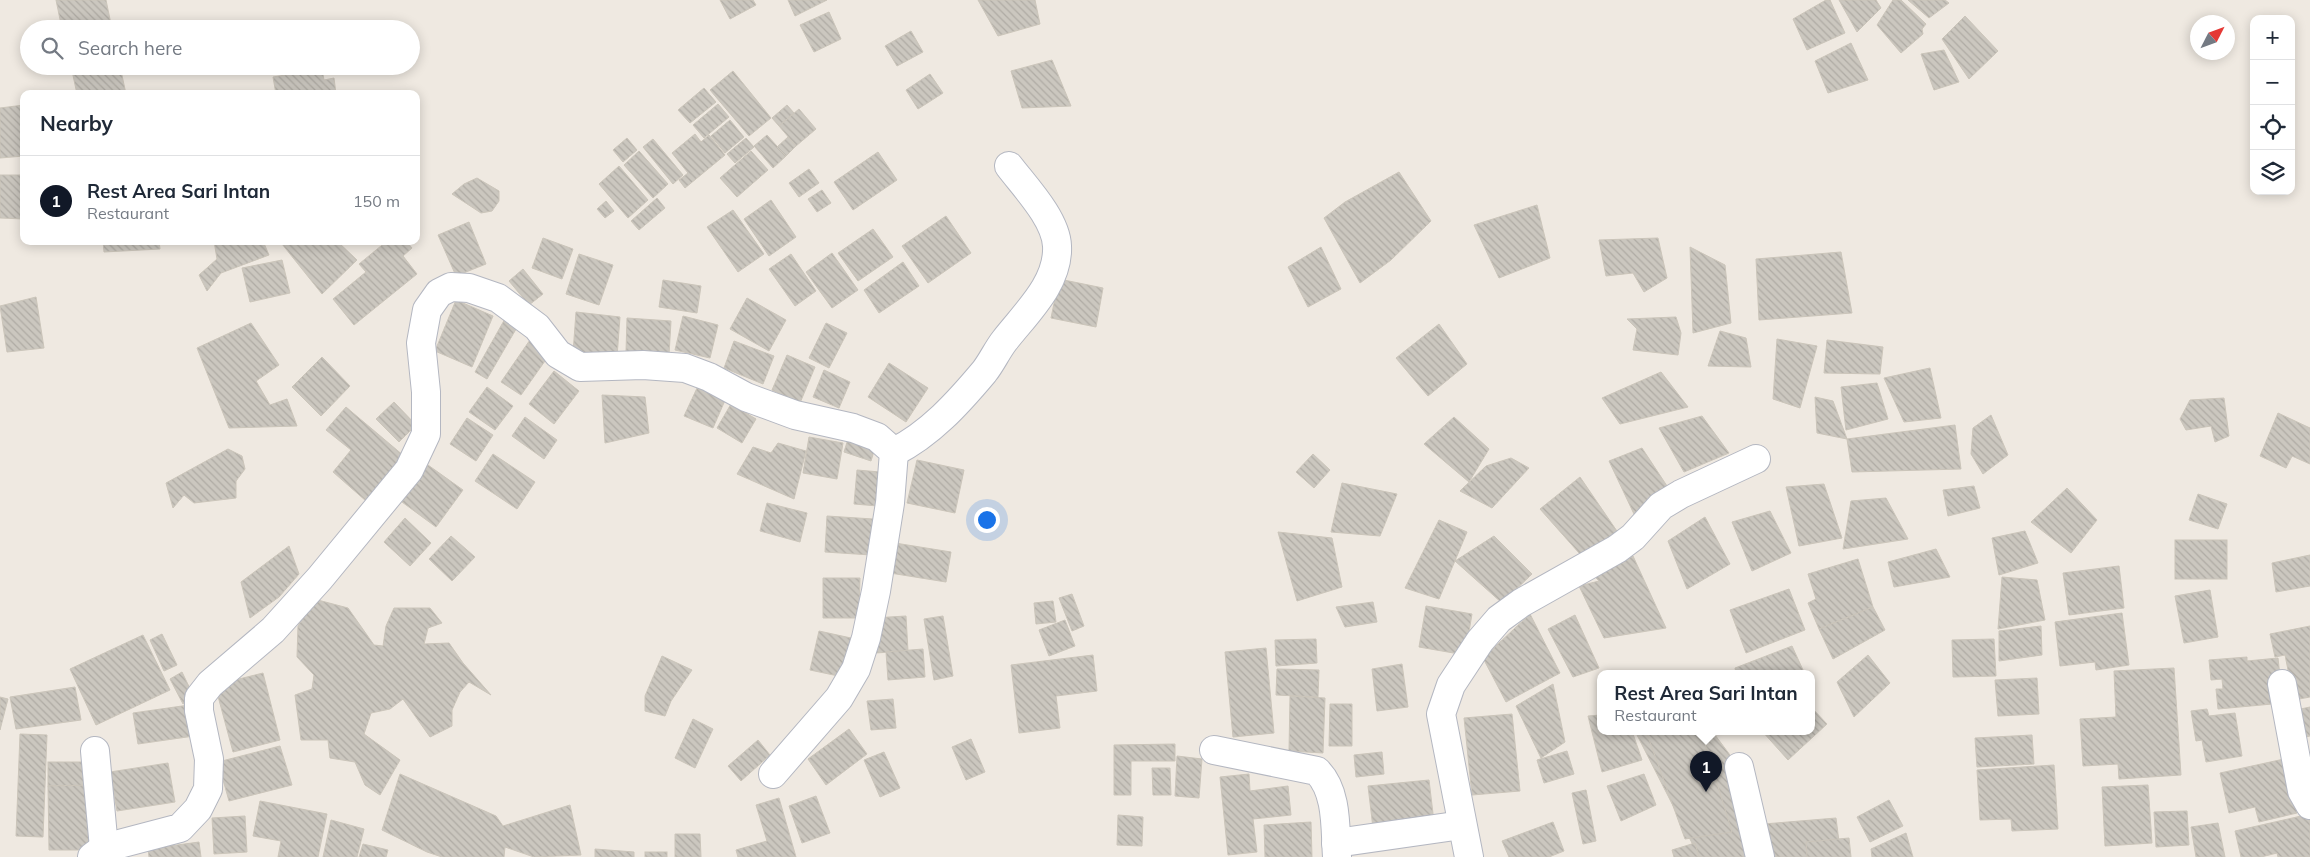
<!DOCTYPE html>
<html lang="en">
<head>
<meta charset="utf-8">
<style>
  :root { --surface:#fff; --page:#f2f2f3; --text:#1f2937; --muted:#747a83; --line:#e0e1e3; --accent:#111827 }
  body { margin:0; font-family:Mulish,sans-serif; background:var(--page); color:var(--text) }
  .controls { position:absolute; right:15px; top:15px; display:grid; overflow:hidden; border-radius:10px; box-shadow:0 2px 12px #0003 }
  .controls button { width:45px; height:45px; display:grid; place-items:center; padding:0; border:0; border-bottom:1px solid var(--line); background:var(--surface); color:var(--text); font:25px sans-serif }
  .compass { position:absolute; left:2190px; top:15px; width:45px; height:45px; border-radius:50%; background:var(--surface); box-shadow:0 2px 12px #0003; rotate:48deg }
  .you { position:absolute; left:986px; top:519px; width:18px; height:18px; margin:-12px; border:4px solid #fff; border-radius:50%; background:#1a73e8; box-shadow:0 0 0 8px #1a73e833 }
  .badge { display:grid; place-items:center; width:32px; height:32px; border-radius:50%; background:var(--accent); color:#fff; font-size:16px; font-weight:700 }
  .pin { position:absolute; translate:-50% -41px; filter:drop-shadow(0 1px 2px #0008) }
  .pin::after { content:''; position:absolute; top:26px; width:18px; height:15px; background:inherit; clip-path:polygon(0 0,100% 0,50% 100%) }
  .popup { position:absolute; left:1597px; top:670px; width:218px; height:65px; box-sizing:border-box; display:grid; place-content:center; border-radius:10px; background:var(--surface); filter:drop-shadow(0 1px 4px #0005); font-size:16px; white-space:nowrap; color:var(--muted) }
  .popup b { font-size:19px; color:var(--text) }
  .popup::after { content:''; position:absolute; left:50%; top:100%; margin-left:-10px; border:10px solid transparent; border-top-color:var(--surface) }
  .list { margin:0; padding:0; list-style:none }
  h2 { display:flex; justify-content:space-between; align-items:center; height:65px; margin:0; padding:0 20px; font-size:21px }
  h2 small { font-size:16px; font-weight:400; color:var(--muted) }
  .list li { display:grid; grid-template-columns:32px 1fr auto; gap:15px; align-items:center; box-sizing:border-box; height:90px; padding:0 20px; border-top:1px solid var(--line) }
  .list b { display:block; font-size:19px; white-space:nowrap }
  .list p { margin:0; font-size:16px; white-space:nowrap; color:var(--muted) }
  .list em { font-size:16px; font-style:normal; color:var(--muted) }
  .icon { flex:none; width:28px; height:28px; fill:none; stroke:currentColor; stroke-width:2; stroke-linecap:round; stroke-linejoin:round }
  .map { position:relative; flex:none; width:2310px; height:857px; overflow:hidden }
  .search { position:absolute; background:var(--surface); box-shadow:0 2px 12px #0003; left:20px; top:20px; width:400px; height:55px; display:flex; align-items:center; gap:12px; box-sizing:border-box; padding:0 18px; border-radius:28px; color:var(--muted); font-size:19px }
  .panel { position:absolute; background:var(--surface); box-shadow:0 2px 12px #0003; left:20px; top:90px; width:400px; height:155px; border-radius:10px }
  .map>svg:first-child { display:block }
  .building { fill:url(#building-back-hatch); stroke:#cbc5ba }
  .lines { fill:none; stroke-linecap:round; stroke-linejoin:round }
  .minor-casing { stroke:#b4b7c1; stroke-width:30 }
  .minor { stroke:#fff; stroke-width:28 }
</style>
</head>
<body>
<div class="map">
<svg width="2310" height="857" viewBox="0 0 2310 857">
  <defs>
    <pattern id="building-back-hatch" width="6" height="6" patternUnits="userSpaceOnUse" patternTransform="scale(1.25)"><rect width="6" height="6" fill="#cbc7bf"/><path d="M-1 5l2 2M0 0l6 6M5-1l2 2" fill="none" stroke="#afaba4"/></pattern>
  </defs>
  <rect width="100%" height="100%" fill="#efe9e1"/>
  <g class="building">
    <polygon points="56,0 106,0 112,29 62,29"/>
    <polygon points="720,0 753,0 756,5 730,19"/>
    <polygon points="788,0 827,0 795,16"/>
    <polygon points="978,0 1035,0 1040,24 998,36"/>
    <polygon points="1826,0 1830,0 1845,33 1807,50 1793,19"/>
    <polygon points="1839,0 1876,0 1881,8 1857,32"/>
    <polygon points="1893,0 1901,0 1926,24 1922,29 1923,34 1901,53 1877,25"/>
    <polygon points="1908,0 1945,0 1949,3 1929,18"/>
    <polygon points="829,12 841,39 814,52 800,25"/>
    <polygon points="1965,16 1998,51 1969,79 1942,39"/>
    <polygon points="911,31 923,52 897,66 885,46"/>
    <polygon points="1851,43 1868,80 1828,93 1815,61"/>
    <polygon points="1944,50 1959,82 1934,90 1921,54"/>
    <polygon points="1052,60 1071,106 1022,108 1011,71"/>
    <polygon points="71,66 120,66 126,94 77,94"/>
    <polygon points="322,69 324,80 334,78 336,94 276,94 273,77"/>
    <polygon points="733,71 771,118 749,136 710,90"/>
    <polygon points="930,74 943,93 918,109 906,90"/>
    <polygon points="704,88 716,102 690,123 678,110"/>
    <polygon points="718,104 729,117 704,138 693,125"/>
    <polygon points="24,105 24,156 0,158 0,108"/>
    <polygon points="787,105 794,113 779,126 772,118"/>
    <polygon points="799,109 816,129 796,146 779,126"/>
    <polygon points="730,120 744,137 725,153 711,136"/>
    <polygon points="695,134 701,142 709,135 725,155 685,188 679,180 688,173 672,153"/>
    <polygon points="767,135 786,156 773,168 754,146"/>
    <polygon points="788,137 796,146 786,156 777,147"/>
    <polygon points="627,138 637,150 623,162 613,150"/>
    <polygon points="746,138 754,147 735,163 727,154"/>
    <polygon points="653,139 683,175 673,184 643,147"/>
    <polygon points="639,151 668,184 653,198 624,165"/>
    <polygon points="751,151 768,170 737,197 720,178"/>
    <polygon points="878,152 897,180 853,210 834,182"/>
    <polygon points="619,166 648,200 628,218 599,184"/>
    <polygon points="809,169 819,183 799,197 789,183"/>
    <polygon points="1399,172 1431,221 1391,260 1360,283 1324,218 1345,202"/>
    <polygon points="0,175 24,175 24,219 0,218"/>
    <polygon points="477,178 499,191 499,201 492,211 481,213 452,194 464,184"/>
    <polygon points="822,190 831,203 817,212 808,199"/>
    <polygon points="657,198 665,208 639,230 631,221"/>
    <polygon points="771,200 796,237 769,256 744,219"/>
    <polygon points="606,201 614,211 605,218 597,209"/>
    <polygon points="1537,205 1550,258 1499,278 1474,225"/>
    <polygon points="733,210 764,254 738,272 707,227"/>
    <polygon points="946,216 971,253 928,283 902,246"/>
    <polygon points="469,222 486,264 456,276 438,235"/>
    <polygon points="873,229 893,257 858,281 838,253"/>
    <polygon points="543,238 573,249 562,279 532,268"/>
    <polygon points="1658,238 1667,278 1644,292 1633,273 1606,276 1599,240"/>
    <polygon points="103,241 159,241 160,249 104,252"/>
    <polygon points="214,241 263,241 269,255 221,273 207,291 199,275 217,259"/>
    <polygon points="286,241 337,241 357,260 322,294 282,244"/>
    <polygon points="387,241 406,241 412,248 403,256 417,274 354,325 333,299 366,272 359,264"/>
    <polygon points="1321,247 1341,289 1308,307 1288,267"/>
    <polygon points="1690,247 1725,265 1731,323 1693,333"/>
    <polygon points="1841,252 1852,313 1759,320 1756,259"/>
    <polygon points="832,253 858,290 832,308 806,272"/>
    <polygon points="579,254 613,265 599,305 566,294"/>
    <polygon points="791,254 816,291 795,306 769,269"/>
    <polygon points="282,260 290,293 250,302 242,268"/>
    <polygon points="903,262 919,286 879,313 864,290"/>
    <polygon points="523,269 543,294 529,305 509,281"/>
    <polygon points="1059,279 1103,288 1096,327 1051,318"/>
    <polygon points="663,280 701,286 697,313 659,307"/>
    <polygon points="36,297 44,348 7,352 0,306"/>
    <polygon points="747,298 786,320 769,351 730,329"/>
    <polygon points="456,300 493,316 472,367 435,351"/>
    <polygon points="576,312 620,317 617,357 573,353"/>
    <polygon points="683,316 718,325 710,358 675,350"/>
    <polygon points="506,317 519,324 487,379 475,372"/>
    <polygon points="1676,317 1681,333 1678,355 1633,350 1637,329 1627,319"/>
    <polygon points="627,318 671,321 669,355 626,352"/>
    <polygon points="251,323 279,365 256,381 270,405 287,399 297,426 229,428 197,348"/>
    <polygon points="826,323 847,333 829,368 809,358"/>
    <polygon points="1439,324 1467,364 1428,396 1396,358"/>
    <polygon points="1720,331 1746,338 1751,367 1708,366"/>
    <polygon points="532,337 552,351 521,395 501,382"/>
    <polygon points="1777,339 1817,346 1800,408 1773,399"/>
    <polygon points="1827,340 1883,347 1880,374 1824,373"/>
    <polygon points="734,341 774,356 763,384 724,368"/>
    <polygon points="787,355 815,367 800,403 772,390"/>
    <polygon points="322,357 350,386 321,416 292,387"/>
    <polygon points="889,363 928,388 906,422 868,397"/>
    <polygon points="1930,368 1941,418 1904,422 1884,378"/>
    <polygon points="824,370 850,382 839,408 813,397"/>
    <polygon points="554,371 579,391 554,424 529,404"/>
    <polygon points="1661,372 1688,407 1620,424 1602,398"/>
    <polygon points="1877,383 1888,419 1846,430 1841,387"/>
    <polygon points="698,386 726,398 713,428 684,416"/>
    <polygon points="487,387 513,406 495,430 469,412"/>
    <polygon points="602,395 645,397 649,433 605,443"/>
    <polygon points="1815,397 1833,401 1847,439 1817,433"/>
    <polygon points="2224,398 2229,436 2215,442 2211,426 2186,430 2180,419 2190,400"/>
    <polygon points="394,402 416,425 399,442 376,419"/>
    <polygon points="731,404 756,419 742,443 717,428"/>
    <polygon points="346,407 404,456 366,501 333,472 351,450 326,430"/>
    <polygon points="2278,413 2310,428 2310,464 2292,456 2286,468 2260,456"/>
    <polygon points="1991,415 2008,455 1983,474 1971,454 1973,428"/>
    <polygon points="1702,416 1729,453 1684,472 1659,428"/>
    <polygon points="525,417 557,440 544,459 512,436"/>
    <polygon points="1454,417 1489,449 1469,482 1424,444"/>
    <polygon points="467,418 493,435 476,461 450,444"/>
    <polygon points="1955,425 1961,469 1852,472 1847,439"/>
    <polygon points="809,437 843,443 837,479 803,473"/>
    <polygon points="848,439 875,448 871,461 844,452"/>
    <polygon points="778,443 806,451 794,499 737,474 753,447 771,453"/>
    <polygon points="1642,448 1669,489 1634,514 1609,461"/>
    <polygon points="228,449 242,456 245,469 236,481 236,498 194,503 184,495 173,508 166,483"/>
    <polygon points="493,454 535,482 517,509 475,481"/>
    <polygon points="1313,454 1330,470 1314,488 1296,472"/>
    <polygon points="1511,458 1529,468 1492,508 1460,491 1486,466"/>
    <polygon points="917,460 964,470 955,513 907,503"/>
    <polygon points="428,465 463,490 436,527 402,502"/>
    <polygon points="857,470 880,472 878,506 854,504"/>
    <polygon points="1580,477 1621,537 1587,562 1540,509"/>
    <polygon points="1342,483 1397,494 1380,536 1331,532"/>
    <polygon points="1824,484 1842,538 1799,546 1786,487"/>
    <polygon points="1974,486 1980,508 1948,516 1943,490"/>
    <polygon points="2067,488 2097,520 2071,553 2031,522"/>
    <polygon points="2198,494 2227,504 2218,529 2189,520"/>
    <polygon points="1886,498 1908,539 1843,549 1851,501"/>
    <polygon points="767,503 807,513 800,542 760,531"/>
    <polygon points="1770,511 1791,553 1752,571 1732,522"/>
    <polygon points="827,516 873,519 871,555 825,552"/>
    <polygon points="1705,517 1730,564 1687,589 1668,541"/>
    <polygon points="405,518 431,543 410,566 384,542"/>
    <polygon points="1439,520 1467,532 1439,599 1405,588"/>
    <polygon points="2025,531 2038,563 1999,575 1992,538"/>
    <polygon points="1278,532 1332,538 1342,587 1297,601"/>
    <polygon points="451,536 475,557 452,581 429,559"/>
    <polygon points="1494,536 1532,574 1502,603 1455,561"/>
    <rect x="2175" y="540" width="52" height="39"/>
    <polygon points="895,543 951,552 946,582 890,573"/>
    <polygon points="289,546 299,574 279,597 250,618 241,582"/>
    <polygon points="1936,549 1950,577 1894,587 1888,562"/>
    <polygon points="2310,555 2310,586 2276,592 2272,563"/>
    <polygon points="1633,556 1666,628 1604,638 1579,586 1599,581 1591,573"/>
    <polygon points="1858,559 1873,607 1819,629 1808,603 1816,599 1808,574"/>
    <polygon points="2119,566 2124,608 2069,615 2063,573"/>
    <polygon points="2002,577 2037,580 2045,620 1998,629"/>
    <polygon points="823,578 860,578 859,618 823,618"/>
    <polygon points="1789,589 1805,630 1746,653 1730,610"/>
    <polygon points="2210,590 2218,637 2184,643 2175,596"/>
    <polygon points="1072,594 1084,626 1072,631 1059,598"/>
    <polygon points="314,599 348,608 374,645 383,646 386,626 394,608 430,608 442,623 428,628 424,644 449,643 463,663 491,695 469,682 460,692 452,710 452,726 430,737 403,699 390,709 371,713 364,734 400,760 380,795 365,785 355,762 330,758 328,740 301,740 295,695 312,689 314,675 297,657 298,626"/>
    <polygon points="1053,601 1056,622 1036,624 1034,603"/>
    <polygon points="1373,602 1377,622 1345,627 1336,607"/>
    <polygon points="1426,606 1472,614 1465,655 1419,647"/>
    <polygon points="1873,607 1885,630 1833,659 1819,629"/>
    <polygon points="2122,613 2129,665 2096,670 2095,662 2060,666 2055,622"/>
    <polygon points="1530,614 1560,673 1506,702 1483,658"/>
    <polygon points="1575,615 1599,668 1573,677 1548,629"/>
    <polygon points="906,616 908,651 875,653 873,618"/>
    <polygon points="943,616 953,676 934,680 924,619"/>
    <polygon points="1065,620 1075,646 1049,656 1039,630"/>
    <polygon points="2041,626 2042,655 1999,661 1999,631"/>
    <polygon points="2310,626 2310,697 2294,700 2285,655 2275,657 2270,634"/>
    <polygon points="819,631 851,638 843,677 810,670"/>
    <polygon points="162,634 177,665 164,671 150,640"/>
    <polygon points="143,635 170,690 96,725 70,669"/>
    <polygon points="1316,639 1317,663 1276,666 1275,640"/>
    <polygon points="1994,639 1996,676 1953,677 1952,640"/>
    <polygon points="1792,646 1803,670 1796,673 1736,673 1735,668"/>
    <polygon points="1266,648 1274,733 1233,737 1225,652"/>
    <polygon points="923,649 925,677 888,680 886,652"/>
    <polygon points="1093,655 1097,691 1056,696 1060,728 1019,733 1011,665"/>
    <polygon points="1868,655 1890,683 1854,717 1837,682"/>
    <polygon points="662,656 692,670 671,701 665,716 645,711 645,696"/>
    <polygon points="2247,657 2247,661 2278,658 2283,703 2218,709 2216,689 2223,689 2222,679 2211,680 2209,660"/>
    <polygon points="1402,664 1408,707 1377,711 1372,669"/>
    <polygon points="2174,668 2181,775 2119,779 2118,764 2083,766 2080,719 2116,717 2114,671"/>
    <polygon points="1277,669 1319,670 1318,697 1276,695"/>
    <polygon points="182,672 194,697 183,704 170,679"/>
    <polygon points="263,673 280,740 233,752 215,685"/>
    <polygon points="2037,678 2039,714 1998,716 1995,680"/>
    <polygon points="1553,684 1565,742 1541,758 1516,706"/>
    <polygon points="75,687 81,720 16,729 10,697"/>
    <polygon points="1290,696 1325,698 1323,753 1289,751"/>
    <polygon points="0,697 8,699 0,730"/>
    <polygon points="893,699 896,728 871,730 867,701"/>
    <polygon points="1330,704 1352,704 1352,746 1329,746"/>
    <polygon points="189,705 194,736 138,744 133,713"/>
    <polygon points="1811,707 1827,724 1788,760 1762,731 1811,731"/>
    <polygon points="2310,707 2310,736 2301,738 2296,710"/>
    <polygon points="2207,709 2209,716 2235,713 2242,756 2206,762 2202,740 2196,741 2191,711"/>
    <polygon points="1512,714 1520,791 1472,795 1464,718"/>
    <polygon points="1601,715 1601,731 1632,731 1642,760 1602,772 1588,716"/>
    <polygon points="693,719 713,729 695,768 675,758"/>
    <polygon points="849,729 867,754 826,785 808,759"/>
    <polygon points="1635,731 1712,731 1739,767 1752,825 1836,818 1841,857 1695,857 1692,843"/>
    <polygon points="1646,731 1701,731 1732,832 1685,839"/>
    <polygon points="20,734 47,735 43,837 16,836"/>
    <polygon points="2032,735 2034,764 1977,767 1975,738"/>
    <polygon points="971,739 985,772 966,780 952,747"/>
    <polygon points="758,740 770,755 741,781 728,766"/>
    <polygon points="1175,744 1175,761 1131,761 1131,795 1114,795 1114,745"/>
    <polygon points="280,746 292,785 229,801 218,762"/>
    <polygon points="1567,751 1574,774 1544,783 1537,760"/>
    <polygon points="884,752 900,788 880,797 864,760"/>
    <polygon points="1382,752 1384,774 1356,777 1354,755"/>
    <polygon points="1177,756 1202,759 1199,798 1175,796"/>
    <polygon points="2284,759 2297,813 2259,822 2255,807 2229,813 2220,773"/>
    <rect x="48" y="762" width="38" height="24"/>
    <polygon points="168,763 175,802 117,811 110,772"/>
    <polygon points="2054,765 2058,829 2012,831 2011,819 1980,820 1977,770"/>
    <polygon points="1152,768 1170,768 1171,795 1153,795"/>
    <polygon points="400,774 496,816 503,826 570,805 581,855 534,857 505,847 504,857 442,857 427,852 382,830"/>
    <polygon points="1249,774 1250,791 1288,786 1291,815 1253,819 1257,852 1228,855 1220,777"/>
    <polygon points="1644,774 1656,805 1621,821 1607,786"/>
    <polygon points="1429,780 1434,822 1373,828 1368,786"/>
    <polygon points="89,785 90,850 49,850 48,786"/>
    <polygon points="2148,785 2152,843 2105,846 2102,787"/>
    <polygon points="1586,790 1596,841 1583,844 1572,793"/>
    <polygon points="816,796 830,833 802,843 789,806"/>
    <polygon points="779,798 796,857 738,857 736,850 767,841 756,805"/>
    <polygon points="1889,800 1903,826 1870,842 1857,817"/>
    <polygon points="260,801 327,814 318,857 278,857 281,841 253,836"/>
    <polygon points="2187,811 2189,845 2156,847 2154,812"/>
    <polygon points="2310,814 2310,857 2278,857 2277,853 2261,857 2241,857 2235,831"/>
    <polygon points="1118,815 1143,817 1142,846 1117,845"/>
    <polygon points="245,816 247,852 214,854 212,818"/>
    <polygon points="331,820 364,829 357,857 323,857"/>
    <polygon points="1311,822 1312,857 1265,857 1264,825"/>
    <polygon points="1553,822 1564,851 1549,857 1509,857 1502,841"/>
    <polygon points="2218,823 2225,857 2196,857 2191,827"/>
    <polygon points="1906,833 1913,857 1872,857 1871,849"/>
    <polygon points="675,834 700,834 701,857 675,857"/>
    <polygon points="1849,838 1851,857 1807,857 1806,842"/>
    <polygon points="199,842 201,857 149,857 148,849"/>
    <polygon points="1695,843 1699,857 1674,857 1672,850"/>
    <polygon points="363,844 388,850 386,857 359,857"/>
    <polygon points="595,849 634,852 634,857 595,857"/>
    <rect x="645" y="852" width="22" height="5"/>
  </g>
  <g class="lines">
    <g class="minor-casing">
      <g id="minor">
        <path d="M894 452C930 434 958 403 984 372 992 362 997 350 1005 340 1026 313 1059 283 1057 246 1056 219 1025 187 1009 166"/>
        <polyline points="2282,684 2302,791 2310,805"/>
        <path d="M1214 750 1317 771C1338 792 1335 829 1337 857"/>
        <polyline points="95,751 104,848"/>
        <polyline points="1739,767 1760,857"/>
        <polyline points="1336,843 1462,825"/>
        <polyline points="92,857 104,848 180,828 198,809 208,789 209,759 199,711 199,698 210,684 273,630 320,578 409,470 426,434 426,392 421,343 427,310 439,293 451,287 469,288 498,298 537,327 558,354 580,367 643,365 685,368 709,377 746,397 795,415 853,428 877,437 894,452 890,503 876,591 866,638 856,669 839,698 773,774"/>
        <polyline points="1469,857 1441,714 1451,685 1480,641 1499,619 1521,603 1617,549 1633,537 1661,506 1681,494 1756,459"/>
      </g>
    </g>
    <use href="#minor" class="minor"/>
  </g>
</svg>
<div class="controls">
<button>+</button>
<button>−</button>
<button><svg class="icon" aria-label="locate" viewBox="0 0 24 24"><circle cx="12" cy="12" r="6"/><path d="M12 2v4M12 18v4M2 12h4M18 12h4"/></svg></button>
<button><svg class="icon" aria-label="layers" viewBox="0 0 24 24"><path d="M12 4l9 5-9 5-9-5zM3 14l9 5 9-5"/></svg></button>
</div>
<svg class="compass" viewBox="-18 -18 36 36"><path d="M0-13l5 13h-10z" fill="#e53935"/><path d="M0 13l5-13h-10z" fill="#747a83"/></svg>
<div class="you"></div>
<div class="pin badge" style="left:1706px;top:792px">1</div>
<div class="popup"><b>Rest Area Sari Intan</b>Restaurant</div>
<div class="search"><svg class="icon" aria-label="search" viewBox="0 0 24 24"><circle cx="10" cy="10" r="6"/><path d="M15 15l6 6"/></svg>Search here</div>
<section class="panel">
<h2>Nearby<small></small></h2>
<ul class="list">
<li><span class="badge">1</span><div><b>Rest Area Sari Intan</b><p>Restaurant</p></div><em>150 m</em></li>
</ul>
</section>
</div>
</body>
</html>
